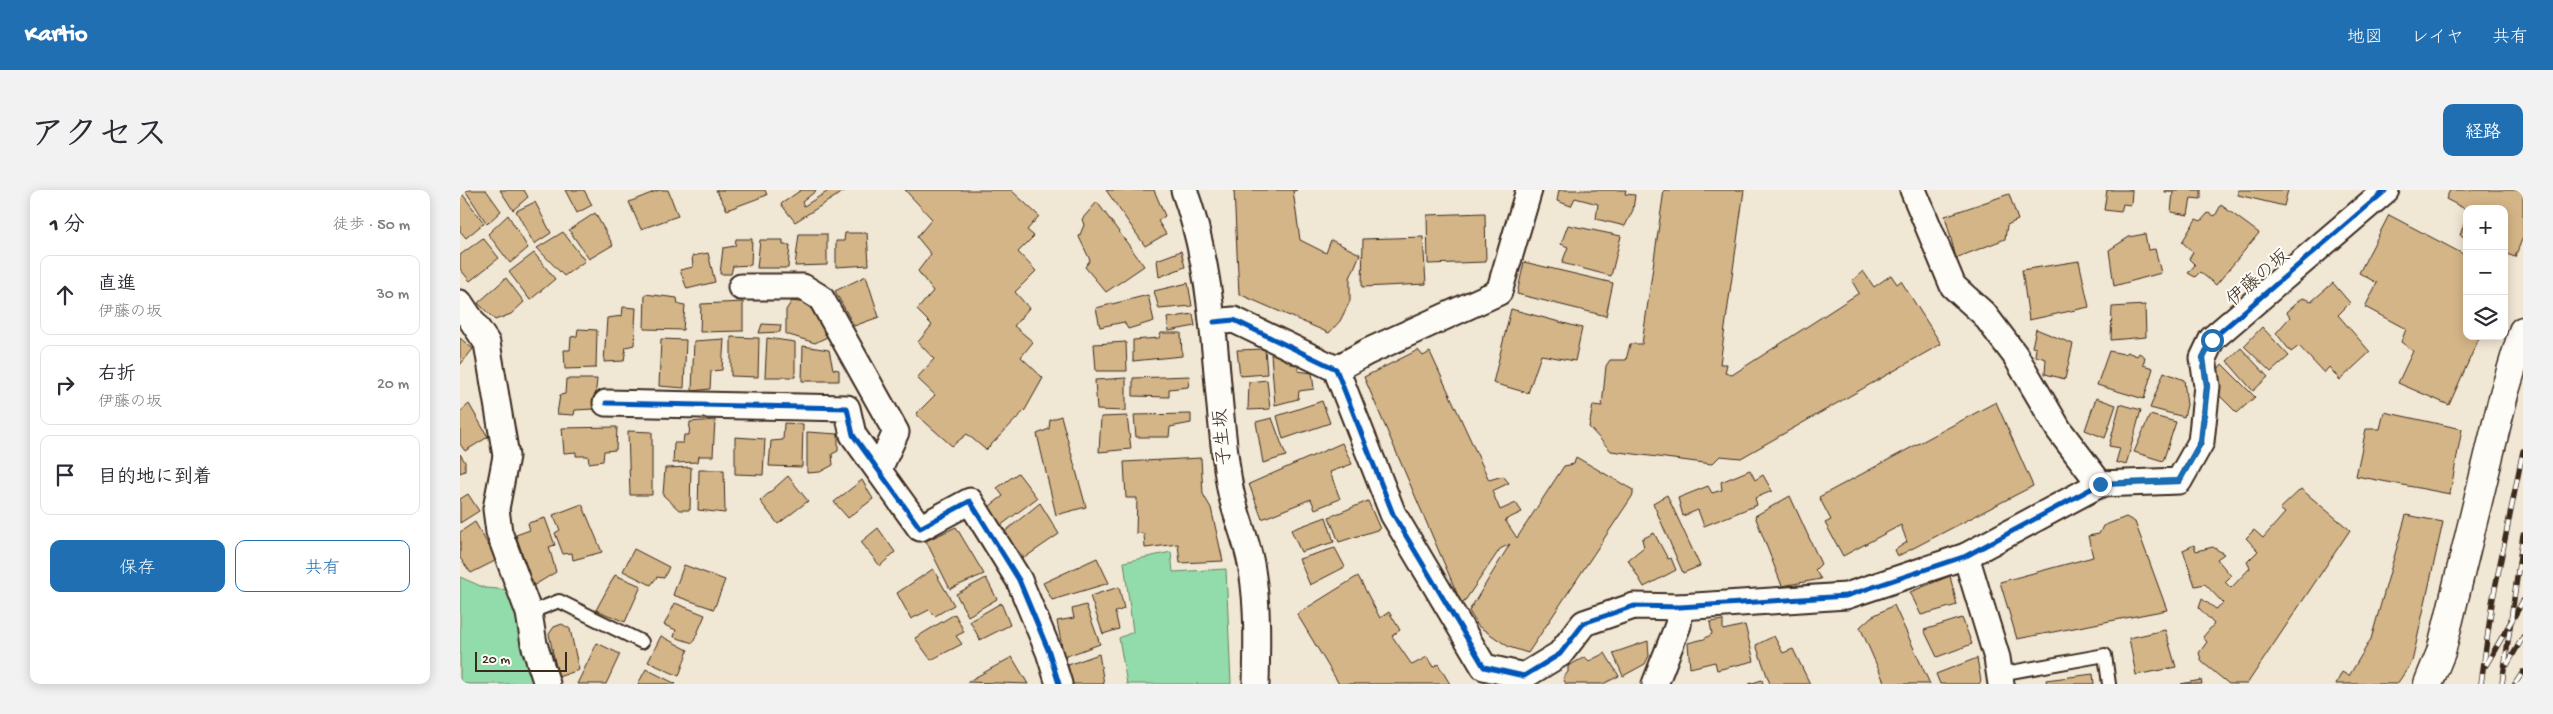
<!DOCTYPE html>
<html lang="ja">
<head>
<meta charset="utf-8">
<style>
  :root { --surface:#fff; --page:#f2f2f3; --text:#2b2b33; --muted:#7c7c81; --line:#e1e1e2; --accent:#1f6fb2 }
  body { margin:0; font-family:"Gochi Hand","Klee One",sans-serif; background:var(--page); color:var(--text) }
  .controls { position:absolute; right:15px; top:15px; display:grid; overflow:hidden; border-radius:10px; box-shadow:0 2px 12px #0003 }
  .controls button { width:45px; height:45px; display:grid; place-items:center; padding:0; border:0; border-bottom:1px solid var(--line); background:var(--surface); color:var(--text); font:25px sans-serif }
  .scale { position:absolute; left:15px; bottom:12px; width:92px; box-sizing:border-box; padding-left:5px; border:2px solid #3b2a1e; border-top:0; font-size:14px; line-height:18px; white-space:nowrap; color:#3b2a1e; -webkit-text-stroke:4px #fdfcf7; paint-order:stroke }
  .stop { position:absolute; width:15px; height:15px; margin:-11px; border:4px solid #1f6fb2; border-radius:50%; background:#fff }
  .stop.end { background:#1f6fb2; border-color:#fff; box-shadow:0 1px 5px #0008 }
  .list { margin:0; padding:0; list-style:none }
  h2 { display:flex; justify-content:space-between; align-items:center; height:65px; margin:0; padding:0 20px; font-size:21px }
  h2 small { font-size:16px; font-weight:400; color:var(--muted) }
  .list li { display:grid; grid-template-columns:32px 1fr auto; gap:15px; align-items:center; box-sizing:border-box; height:80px; margin:0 10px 10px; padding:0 10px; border:1px solid var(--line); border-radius:10px }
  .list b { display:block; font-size:19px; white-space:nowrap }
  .list p { margin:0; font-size:16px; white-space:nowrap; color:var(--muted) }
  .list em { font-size:16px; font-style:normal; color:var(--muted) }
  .actions { display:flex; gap:10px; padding:15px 20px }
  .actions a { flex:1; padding:11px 0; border:1px solid var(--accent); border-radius:10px; text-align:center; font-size:18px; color:var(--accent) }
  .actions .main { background:var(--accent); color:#fff }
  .icon { flex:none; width:28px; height:28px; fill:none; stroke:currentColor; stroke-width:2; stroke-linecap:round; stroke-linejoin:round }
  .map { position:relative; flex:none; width:2063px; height:494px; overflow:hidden; border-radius:10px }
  header { display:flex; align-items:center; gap:30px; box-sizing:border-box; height:70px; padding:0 25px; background:var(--accent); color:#fff }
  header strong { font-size:24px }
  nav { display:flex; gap:28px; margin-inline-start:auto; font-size:18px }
  .intro { display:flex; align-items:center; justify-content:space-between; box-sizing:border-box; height:120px; padding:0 30px }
  h1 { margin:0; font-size:35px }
  .button { padding:12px 22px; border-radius:10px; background:var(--accent); color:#fff; font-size:18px; font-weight:700 }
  main { display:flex; gap:30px; padding:0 30px }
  aside { flex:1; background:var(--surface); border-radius:10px; box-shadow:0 2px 12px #0003 }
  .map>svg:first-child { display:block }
  .green { fill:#92dbaa; stroke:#668264 }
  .building { fill:#d4b587; stroke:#3b2a1e }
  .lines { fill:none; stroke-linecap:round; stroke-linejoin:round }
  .service-casing { stroke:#3b2a1e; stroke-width:16 }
  .minor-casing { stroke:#3b2a1e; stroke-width:29 }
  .tertiary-casing { stroke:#3b2a1e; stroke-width:31 }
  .service { stroke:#fdfcf7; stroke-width:12 }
  .minor { stroke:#fdfcf7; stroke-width:25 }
  .tertiary { stroke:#fdfcf7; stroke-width:28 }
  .rail-casing { stroke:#3b2a1e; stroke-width:5.5 }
  .rail { stroke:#fdfcf7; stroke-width:4; stroke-dasharray:11; stroke-linecap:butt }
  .cycleway-casing { stroke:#fdfcf7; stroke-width:8 }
  .cycleway { stroke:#0057b8; stroke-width:5 }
  .route { stroke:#1f6fb2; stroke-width:6 }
  .labels { text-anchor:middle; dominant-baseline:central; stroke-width:4; stroke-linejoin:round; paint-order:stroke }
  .street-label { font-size:19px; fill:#3b2a1e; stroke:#fdfcf7 }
</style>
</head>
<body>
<header>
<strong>Kartio</strong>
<nav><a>地図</a><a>レイヤ</a><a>共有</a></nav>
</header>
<div class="intro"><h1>アクセス</h1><a class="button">経路</a></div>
<main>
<aside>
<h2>1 分<small>徒歩 · 50 m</small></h2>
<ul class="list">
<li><svg class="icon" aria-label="ahead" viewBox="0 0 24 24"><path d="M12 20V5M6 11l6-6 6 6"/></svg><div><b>直進</b><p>伊藤の坂</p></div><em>30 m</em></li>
<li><svg class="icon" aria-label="right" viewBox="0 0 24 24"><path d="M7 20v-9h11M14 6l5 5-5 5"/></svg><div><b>右折</b><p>伊藤の坂</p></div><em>20 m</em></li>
<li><svg class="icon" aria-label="arrive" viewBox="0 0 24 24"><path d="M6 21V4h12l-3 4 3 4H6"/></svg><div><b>目的地に到着</b></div></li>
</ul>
<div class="actions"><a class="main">保存</a><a>共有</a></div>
</aside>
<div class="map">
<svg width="2063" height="494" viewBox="0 0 2063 494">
  <rect width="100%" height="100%" fill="#f1e7d5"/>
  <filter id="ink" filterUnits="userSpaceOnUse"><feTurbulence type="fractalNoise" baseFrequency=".02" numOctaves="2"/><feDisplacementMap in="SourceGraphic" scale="10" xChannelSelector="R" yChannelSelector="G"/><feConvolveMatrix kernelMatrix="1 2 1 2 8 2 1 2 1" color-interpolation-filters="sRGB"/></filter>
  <g filter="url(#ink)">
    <g class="green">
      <polygon points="711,362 713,382 766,379 771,494 667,494 659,448 673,442 664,372"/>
      <polygon points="0,387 25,398 51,400 76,494 0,494"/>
    </g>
    <g class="building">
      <polygon points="5,0 26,0 41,21 27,34"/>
      <polygon points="40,0 64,0 68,7 53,20"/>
      <polygon points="105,0 124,0 132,15 117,23"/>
      <polygon points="199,0 208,0 218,26 181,39 169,12"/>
      <polygon points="256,0 305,0 307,5 267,20"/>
      <polygon points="341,0 357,0 342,12 344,16 370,0 386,0 335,32 321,14"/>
      <polygon points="445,0 551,0 579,26 567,40 574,46 558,62 576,81 555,102 569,118 554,136 573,152 561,167 583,188 565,220 526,260 507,244 492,256 456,224 475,205 457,188 474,169 458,152 472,135 457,120 473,101 458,81 471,64 457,47 472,29"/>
      <polygon points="646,0 694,0 705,26 698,31 706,44 685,56"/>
      <polygon points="774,0 837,0 833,1 840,50 866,63 871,50 900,64 890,88 890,111 880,131 869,143 779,104"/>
      <polygon points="1099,0 1166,0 1165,4 1175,5 1173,20 1165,36 1136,29 1138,14 1115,8 1111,16 1097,11"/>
      <polygon points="1204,0 1284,0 1260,174 1267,174 1265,183 1272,185 1399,103 1392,91 1403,81 1414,97 1431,85 1437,94 1441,91 1481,154 1281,268 1260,266 1252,274 1151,261 1129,237 1133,215 1142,216 1146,176 1150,170 1166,170 1170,154 1182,154"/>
      <polygon points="1647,0 1672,0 1671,15 1663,14 1661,22 1644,20"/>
      <polygon points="1705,0 1741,0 1741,9 1731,8 1728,25 1711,22 1713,2 1705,2"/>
      <polygon points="1778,0 1828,0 1824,16 1778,5"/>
      <polygon points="1990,0 2063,0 2063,47 2055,67 2044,63 2044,19 2007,20 1986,9"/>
      <polygon points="0,1 24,33 6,48 0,41"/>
      <polygon points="1549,4 1558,30 1547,35 1545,49 1496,68 1485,26"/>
      <polygon points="75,12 91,43 74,54 56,21"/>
      <polygon points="637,12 684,76 646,102 625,77 630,70 619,47 624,35 622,29"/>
      <polygon points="1761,15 1799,43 1756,95 1740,82 1735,87 1728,83 1735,75 1729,69 1733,62 1722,52 1736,29 1741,31 1748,23 1755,26"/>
      <polygon points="135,23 153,55 129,69 109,40"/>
      <polygon points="1025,23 1026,72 968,74 967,25"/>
      <polygon points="48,25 68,58 50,73 28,44"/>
      <polygon points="1929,25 2007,66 2007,146 2020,146 1989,215 1938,193 1953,161 1941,152 1946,139 1905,117 1917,93 1899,83"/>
      <polygon points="2007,25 2007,48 2000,45"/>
      <polygon points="1108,35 1161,46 1151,86 1102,73 1108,57 1101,54"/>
      <polygon points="103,42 125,71 104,86 77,58"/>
      <polygon points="385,43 407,43 409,75 376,77 376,51 384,51"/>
      <polygon points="339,44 367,44 367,75 335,76"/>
      <polygon points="1685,44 1688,60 1695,59 1701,83 1654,96 1649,60 1669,47"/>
      <polygon points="963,47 966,94 902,97 903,49"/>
      <polygon points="23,48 39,68 10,91 0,79 0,65"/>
      <polygon points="276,49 292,49 291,75 273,76 271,84 260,84 263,58 275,56"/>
      <polygon points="300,50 323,50 323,55 330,55 328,78 297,78"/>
      <polygon points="721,61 725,77 699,87 697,70"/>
      <polygon points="74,63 95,89 70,110 49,82"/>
      <polygon points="248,63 255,92 227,99 220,80 233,77 232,66"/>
      <polygon points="1619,71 1629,117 1569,130 1562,80"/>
      <polygon points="1064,72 1153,93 1146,126 1057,104"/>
      <polygon points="406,86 419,127 394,136 375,101"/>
      <polygon points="46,88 64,112 51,124 35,130 18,113"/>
      <polygon points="728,93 732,116 699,119 694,101"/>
      <polygon points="1873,93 1890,113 1878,125 1910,162 1880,190 1869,177 1864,183 1839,156 1831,162 1816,143 1830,127 1826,122 1842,108 1852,111"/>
      <polygon points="185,104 217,108 218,114 225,115 223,140 184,139"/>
      <polygon points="688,105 694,131 668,139 664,132 640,137 636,118"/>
      <polygon points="332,111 345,113 353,121 367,147 355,153 326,144 326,120"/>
      <polygon points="283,112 283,141 240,142 241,114"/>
      <polygon points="1685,115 1686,147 1651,150 1652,117"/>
      <polygon points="163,117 176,118 174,155 166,157 164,171 144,172 147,128 162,126"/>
      <polygon points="1051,119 1122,138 1115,171 1081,165 1068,203 1033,193"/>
      <polygon points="733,124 735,136 709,141 707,128"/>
      <polygon points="302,134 321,135 320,142 299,143"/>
      <polygon points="1802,137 1829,166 1811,182 1784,156"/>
      <polygon points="118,139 137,140 136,178 105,179 104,160 110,160 111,147 117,146"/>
      <polygon points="1576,139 1613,154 1605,189 1585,184 1586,169 1575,166 1576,158 1572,157"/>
      <polygon points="701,143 721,143 722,166 673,171 673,150 699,148"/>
      <polygon points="271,147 299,148 298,187 271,186"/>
      <polygon points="0,148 13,159 0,175"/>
      <polygon points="307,148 335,152 335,187 305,187"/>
      <polygon points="201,149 226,150 224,198 199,196"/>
      <polygon points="264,149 262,180 251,181 250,199 232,201 234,151"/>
      <polygon points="666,152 667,181 636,181 634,154"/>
      <polygon points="343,156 369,160 373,179 379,180 379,191 342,191"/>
      <polygon points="1781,158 1808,187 1793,201 1767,171"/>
      <polygon points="805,159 807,184 780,186 777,160"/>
      <polygon points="958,160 963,166 970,162 1029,290 1043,286 1049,293 1032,301 1040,320 1056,313 1062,322 1045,330 1057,348 1104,276 1114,274 1116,267 1173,300 1173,305 1068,463 1049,457 1018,436 1009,421 1050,354 1040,359 1002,415 904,187"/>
      <polygon points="821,161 822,168 830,168 830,174 838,174 838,181 852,183 854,199 839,201 838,209 815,215 811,164"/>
      <polygon points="1649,161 1664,164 1667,162 1677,166 1679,163 1685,167 1683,175 1693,178 1684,209 1637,195"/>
      <polygon points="1762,174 1795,207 1777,223 1756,202 1752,187"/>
      <polygon points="1704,182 1724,190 1727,215 1724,227 1690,218"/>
      <polygon points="730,186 728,197 709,199 709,207 673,206 673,188"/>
      <polygon points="666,188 666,221 637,220 635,190"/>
      <polygon points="106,189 137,189 134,219 115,220 114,225 97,224 100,205 105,204"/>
      <polygon points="807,190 810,219 788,220 789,192"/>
      <polygon points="1636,208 1656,215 1645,248 1625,240"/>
      <polygon points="862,211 870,233 823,249 817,226"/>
      <polygon points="1536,212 1573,296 1438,366 1435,360 1447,352 1441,335 1383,366 1365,333 1371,330 1359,307"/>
      <polygon points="9,214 28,247 5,261 0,254 0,222"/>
      <polygon points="1660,214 1681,220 1666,275 1656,272 1660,258 1649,256"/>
      <polygon points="1924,222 2002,239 1990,304 1896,286 1906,239 1920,239"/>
      <polygon points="731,224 731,233 710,237 709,247 676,247 674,225"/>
      <polygon points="1690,225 1716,232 1703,271 1674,262"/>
      <polygon points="601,226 626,317 596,325 577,244 589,239 590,230"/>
      <polygon points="667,226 671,259 639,262 641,227"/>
      <polygon points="812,228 826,266 803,273 796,232"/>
      <polygon points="255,230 253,266 239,266 238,272 213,273 214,253 223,253 224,245 229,245 230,232"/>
      <polygon points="324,233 343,234 342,277 309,276 311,251 323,250"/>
      <polygon points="157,237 156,260 144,261 143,271 129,273 128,266 116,266 116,262 104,263 102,238"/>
      <polygon points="168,241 192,242 192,305 170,305"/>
      <polygon points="347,242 378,244 378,261 372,264 373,275 360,282 347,283"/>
      <polygon points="275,247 305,249 303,285 275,284"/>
      <polygon points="882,253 892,274 870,282 880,309 855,319 851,309 802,329 789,294"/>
      <polygon points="0,264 5,272 5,281 0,283"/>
      <polygon points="741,268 743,304 751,318 763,371 720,373 718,354 685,358 684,344 676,343 677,308 666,308 664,272"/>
      <polygon points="231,277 230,320 219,320 203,305 205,278"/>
      <polygon points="239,280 264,280 265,323 238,320"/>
      <polygon points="1290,280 1295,290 1303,285 1312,301 1295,308 1297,315 1244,336 1238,320 1223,326 1218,308 1248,296 1252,303 1262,300 1261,292"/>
      <polygon points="558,283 577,308 540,336 526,319 543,306 537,298"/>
      <polygon points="328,286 348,311 318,334 300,311"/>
      <polygon points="402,290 413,309 388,328 374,312"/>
      <polygon points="1841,299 1890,340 1787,494 1769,494 1742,472 1739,463 1747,452 1743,447 1754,434 1739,418 1742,409 1756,419 1763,413 1745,394 1735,396 1723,360 1734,355 1736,361 1753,357 1764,364 1757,369 1771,386 1765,392 1771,398 1790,378 1787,372 1798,361 1786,348 1794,340 1803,348 1825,323 1820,319"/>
      <polygon points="8,304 19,321 0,333 0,309"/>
      <polygon points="1207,305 1240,376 1223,383 1193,313"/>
      <polygon points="1330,306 1361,374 1355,380 1361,389 1322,396 1295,326"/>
      <polygon points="908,311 920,339 879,352 869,327"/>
      <polygon points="580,313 599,344 564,368 543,343"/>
      <polygon points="122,314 142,362 113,370 112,363 103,364 95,343 100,340 93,325"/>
      <polygon points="1946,325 1983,332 1952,472 1937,494 1876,494 1882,482 1889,486 1911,449"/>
      <polygon points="866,327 874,352 841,362 831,340"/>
      <polygon points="1666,327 1675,332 1707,420 1557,449 1540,392 1633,367 1628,346 1639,344 1643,336"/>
      <polygon points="85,328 95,355 89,357 96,382 73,396 56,345 70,340 68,333"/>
      <polygon points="15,332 37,370 11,383 0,368 0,342"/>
      <polygon points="496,337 524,384 490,399 466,351"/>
      <polygon points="418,338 435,362 420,376 401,352"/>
      <polygon points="1194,343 1208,369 1211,368 1216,380 1184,397 1168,370 1184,357 1182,349"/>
      <polygon points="875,358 885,377 850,395 839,369"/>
      <polygon points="174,359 209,377 204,388 197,387 191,395 163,381"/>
      <polygon points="637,368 649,393 592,410 583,393"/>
      <polygon points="224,375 265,390 254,419 213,405"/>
      <polygon points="473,379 494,415 475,426 469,420 451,429 437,403"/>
      <polygon points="155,385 181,396 165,432 136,420"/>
      <polygon points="898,386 920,428 929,422 940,440 932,446 952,475 967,467 973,477 978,474 990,494 879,494 837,424"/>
      <polygon points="1490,386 1497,415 1461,425 1450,402"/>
      <polygon points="526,388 537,409 508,426 496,404"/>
      <polygon points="659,397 664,419 655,422 659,439 643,444 630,406"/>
      <polygon points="215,413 245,425 233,453 214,447 216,440 204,435"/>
      <polygon points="541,413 550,435 520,450 510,431"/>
      <polygon points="626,415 640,454 604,467 597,431 614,428 612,419"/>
      <polygon points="1434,415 1470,494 1425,494 1400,437 1411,427"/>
      <polygon points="495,424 504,442 496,446 502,454 471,470 455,448"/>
      <polygon points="1502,428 1512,454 1477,467 1464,440"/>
      <polygon points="1263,430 1263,440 1285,435 1294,471 1257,480 1255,472 1230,478 1228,453 1244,449 1252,444 1250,432"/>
      <polygon points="102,434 110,439 119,480 98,487 89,444 94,437"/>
      <polygon points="1705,440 1716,477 1676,485 1669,448"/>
      <polygon points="201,446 228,460 219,486 188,472"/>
      <polygon points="1314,446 1323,463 1333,459 1350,494 1310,494 1296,455"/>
      <polygon points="1188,451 1189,466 1185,474 1163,486 1153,463"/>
      <polygon points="137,453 160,464 146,494 117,494"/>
      <polygon points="1145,463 1159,486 1143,494 1106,494 1103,488 1108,482 1108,476 1125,467 1129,471"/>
      <polygon points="639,464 644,494 612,494 608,475"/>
      <polygon points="552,467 568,494 507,492"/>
      <polygon points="1517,468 1521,491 1519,494 1480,494 1476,484"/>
      <polygon points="186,479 216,494 178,494"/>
      <polygon points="1633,484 1634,494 1587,494 1586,490"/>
      <polygon points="1302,490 1303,494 1289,494"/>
      <polygon points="1741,490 1742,494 1721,494"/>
    </g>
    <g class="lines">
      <g class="service-casing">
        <g id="service">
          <polyline points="69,423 99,411 182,452"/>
          <polyline points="1540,484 1645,465 1649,494"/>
        </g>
      </g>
      <g class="minor-casing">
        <g id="minor">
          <path d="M724 0C759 96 753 194 769 292 773 322 788 350 792 380 798 417 797 456 796 494"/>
          <polyline points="1453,0 1493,96 1524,124 1555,165 1599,240 1640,294"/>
          <polyline points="281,97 343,97 361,108 436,242 419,279"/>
          <polyline points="0,113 27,153 46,266 36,319 39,342 69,423 74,454 87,494"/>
          <polyline points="754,132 774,130 876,179 933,324 1024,477 1064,486 1100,464 1124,433 1174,416 1220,417 1386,406 1506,366 1640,294 1719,291 1741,252 1747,196 1743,168 1752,149 1926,0"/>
          <polyline points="876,179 907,162 1039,102 1069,0"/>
          <polyline points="146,213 387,218 393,245 460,338 510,311 559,390 589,462 599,494"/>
          <polyline points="1506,366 1537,468 1541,494"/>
          <polyline points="1195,494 1218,435 1220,417"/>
        </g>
      </g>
      <g class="tertiary-casing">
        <polyline id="tertiary" points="1968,494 1981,462 2044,204 2063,141"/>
      </g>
      <use href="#service" class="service"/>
      <use href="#minor" class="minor"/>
      <use href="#tertiary" class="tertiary"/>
      <g class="rail-casing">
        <g id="rail">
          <polyline points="2026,475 2063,411"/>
          <polyline points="2047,475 2063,447"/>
          <polyline points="2021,494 2032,413 2063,261"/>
          <polyline points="2042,494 2063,345"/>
          <polyline points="2055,494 2063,482"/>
        </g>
      </g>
      <use href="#rail" class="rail"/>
      <g class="cycleway-casing">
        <g id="cycleway">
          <polyline points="754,132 774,130 876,179 933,324 1024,477 1064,486 1100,464 1124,433 1174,416 1220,417 1386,406 1506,366 1640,294 1719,291 1741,252 1747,196 1743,168 1752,149 1926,0"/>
          <polyline points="146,213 387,218 393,245 460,338 510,311 559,390 589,462 599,494"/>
        </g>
      </g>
      <use href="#cycleway" class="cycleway"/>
    </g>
  </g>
  <g class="lines" filter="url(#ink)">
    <polyline class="route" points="1640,294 1719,291 1741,252 1747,196 1743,168 1752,150"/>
  </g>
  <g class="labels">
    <g class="street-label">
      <text transform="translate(1799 89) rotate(-41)">伊藤の坂</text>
      <text transform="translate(764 247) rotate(-95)">子生坂</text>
    </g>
  </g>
</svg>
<div class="controls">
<button>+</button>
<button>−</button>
<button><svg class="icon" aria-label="layers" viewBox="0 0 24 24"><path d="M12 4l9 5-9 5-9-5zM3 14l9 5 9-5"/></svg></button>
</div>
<div class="scale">20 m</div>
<div class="stop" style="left:1752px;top:150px"></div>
<div class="stop end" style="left:1640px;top:294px"></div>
</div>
</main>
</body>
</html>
